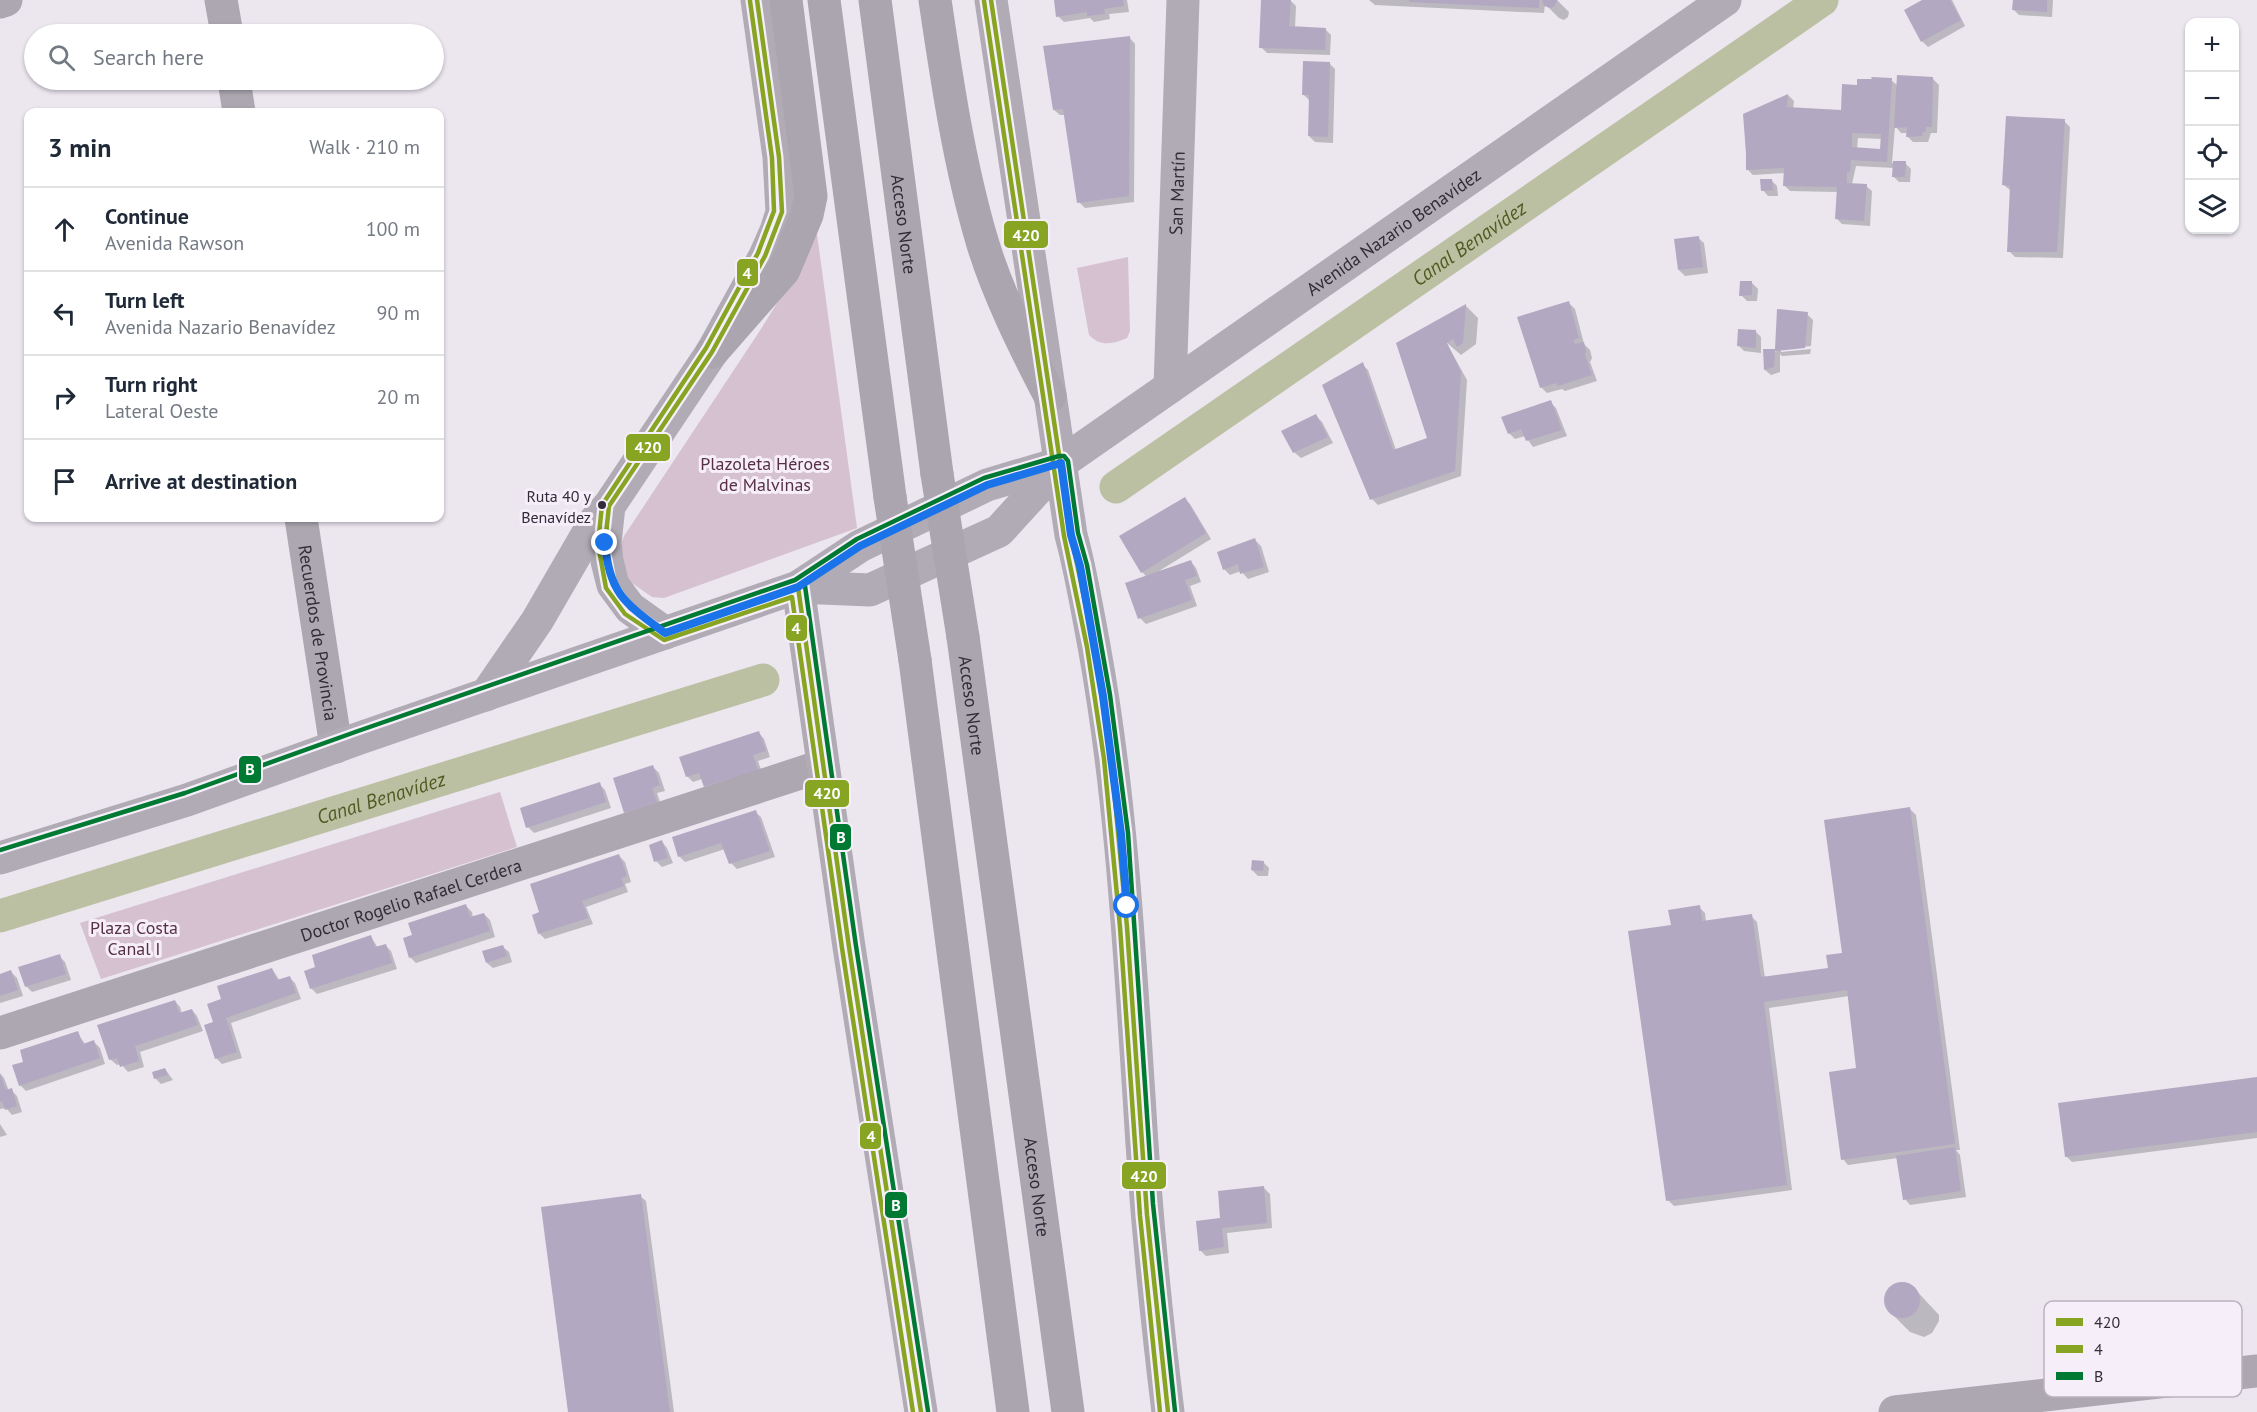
<!DOCTYPE html>
<html lang="en">
<head>
<meta charset="utf-8">
<style>
  :root { --surface:#fff; --page:#f2f2f3; --text:#1f2937; --muted:#747a83; --line:#e0e1e3 }
  body { margin:0; font-family:"PT Sans",sans-serif; background:var(--page); color:var(--text) }
  .controls { position:absolute; right:18px; top:18px; display:grid; overflow:hidden; border-radius:12px; box-shadow:0 2px 4px #0004 }
  .controls button { width:54px; height:54px; display:grid; place-items:center; padding:0; border:0; border-bottom:2px solid var(--line); background:var(--surface); color:var(--text); font:30px sans-serif }
  .stop { position:absolute; width:18px; height:18px; margin:-14px; border:4px solid #1a73e8; border-radius:50%; background:#fff }
  .stop.end { background:#1a73e8; border-color:#fff; box-shadow:0 2px 6px #0008 }
  .list { margin:0; padding:0; list-style:none }
  h2 { display:flex; justify-content:space-between; align-items:center; height:78px; margin:0; padding:0 24px; font-size:26px }
  h2 small { font-size:20px; font-weight:400; color:var(--muted) }
  .list li { display:grid; grid-template-columns:39px 1fr auto; gap:18px; align-items:center; box-sizing:border-box; height:84px; padding:0 24px; border-top:2px solid var(--line) }
  .list b { display:block; font-size:22px; white-space:nowrap }
  .list p { margin:0; font-size:20px; white-space:nowrap; color:var(--muted) }
  .list em { font-size:20px; font-style:normal; color:var(--muted) }
  .icon { flex:none; width:33px; height:33px; fill:none; stroke:currentColor; stroke-width:2; stroke-linecap:round; stroke-linejoin:round }
  .map { position:relative; flex:none; width:2257px; height:1412px; overflow:hidden }
  .search { position:absolute; background:var(--surface); box-shadow:0 2px 4px #0004; left:24px; top:24px; width:420px; height:66px; display:flex; align-items:center; gap:15px; box-sizing:border-box; padding:0 21px; border-radius:33px; color:var(--muted); font-size:22px }
  .panel { position:absolute; background:var(--surface); box-shadow:0 2px 4px #0004; left:24px; top:108px; width:420px; height:414px; border-radius:12px }
  .map>svg:first-child { display:block }
  .green { fill:#d5c1cf }
  .shadow { fill:#0003; fill-rule:evenodd }
  .lines { fill:none; stroke-linecap:round; stroke-linejoin:round }
  .canal { stroke:#bcc0a3; stroke-width:33 }
  .building { fill:#b3a8c2; fill-rule:evenodd }
  .street { stroke:#aca7b1; stroke-width:33 }
  .secondary { stroke:#b0abb5; stroke-width:33 }
  .primary { stroke:#b0abb5; stroke-width:33 }
  .highway { stroke:#aaa5ae; stroke-width:33 }
  .highway-bridge { stroke:#aaa5ae; stroke-width:33 }
  .bus-1-casing { stroke:#f6effa; stroke-width:9 }
  .bus-2-casing { stroke:#f6effa; stroke-width:9 }
  .bus-3-casing { stroke:#f6effa; stroke-width:9 }
  .bus-1 { stroke:#87a522; stroke-width:4.5 }
  .bus-2 { stroke:#87a522; stroke-width:4.5 }
  .bus-3 { stroke:#007a32; stroke-width:4.5 }
  .route { stroke:#1a73e8; stroke-width:8 }
  .bus-dot { fill:#322c3a; stroke:#f6effa; stroke-width:2 }
  .labels { text-anchor:middle; dominant-baseline:central; stroke-width:6; stroke-linejoin:round; paint-order:stroke }
  .bus-label { font-size:16px; fill:#322c3a; stroke:#f6effa; text-anchor:end }
  .street-label { font-size:18px; fill:#322c3a; stroke:#f6effa }
  .park-label { font-size:18px; fill:#573045; stroke:#f6effa }
  .water-label { font-size:20px; font-style:italic; fill:#515a22; stroke:#f6effa }
  .key { fill:#f6effa; stroke:#bbb4c0; stroke-width:1.5 }
  .key-label { font-size:16px; fill:#322c3a }
  .line-badge { stroke:#f6effa; stroke-width:2 }
  .badge-label { font-size:16px; text-anchor:middle; font-weight:bold; fill:#fff }
</style>
</head>
<body>
<div class="map">
<svg width="2257" height="1412" viewBox="0 0 2257 1412">
  <rect width="100%" height="100%" fill="#ece6ef"/>
  <g class="green">
    <polygon points="816,227 857,528 664,598 652,597 629,581 619,550 624,536 759,332 779,300"/>
    <path d="M1128 257 1130 331 1127 338C1114 344 1100 347 1089 335L1077 268Z"/>
    <polygon points="500,792 517,847 101,979 80,923"/>
  </g>
  <g class="shadow">
    <polygon points="1055,0 1127,0 1129,12 1109,14 1110,19 1094,22 1090,18 1064,22 1058,16"/>
    <polygon points="1263,0 1290,0 1296,6 1295,28 1326,30 1331,35 1330,55 1267,53 1261,47"/>
    <polygon points="1369,0 1557,0 1569,12 1568,17 1564,20 1559,18 1545,4 1544,13 1375,5"/>
    <polygon points="1925,0 1952,0 1965,26 1928,47 1922,41"/>
    <polygon points="2014,0 2053,0 2052,17 2019,15 2013,9"/>
    <polygon points="1130,38 1135,44 1134,202 1085,208 1079,202 1065,115 1060,115 1054,110"/>
    <polygon points="1329,63 1335,69 1333,143 1315,142 1309,136 1309,100 1303,94"/>
    <path d="M1933 79 1939 85 1937 133H1931L1928 142H1913L1907 136 1908 133H1901L1895 126 1892 163H1905L1911 169 1910 182H1899L1893 176 1894 168 1856 166 1852 184 1866 186 1872 191 1870 226 1842 224 1836 218 1838 192 1790 191 1784 185 1785 173 1753 175 1747 169 1744 114 1788 95 1794 101 1793 109 1843 112 1858 87 1891 80 1898 86ZM1858 138 1882 139 1881 151 1857 149Z"/>
    <polygon points="2064,121 2070,127 2063,258 2015,257 2009,251 2011,191 2004,185"/>
    <polygon points="1771,180 1777,186 1778,196 1768,196 1763,190"/>
    <polygon points="1698,238 1704,243 1708,273 1685,276 1679,270"/>
    <polygon points="1752,283 1758,289 1757,301 1747,301 1741,295"/>
    <polygon points="1569,303 1575,309 1584,344 1590,350 1592,358 1590,362 1597,381 1565,391 1562,389 1547,393 1541,387"/>
    <polygon points="1466,306 1478,318 1476,344 1461,355 1446,342 1467,380 1461,476 1378,505 1372,499 1362,364 1368,370 1396,450 1429,439 1398,344"/>
    <polygon points="1778,311 1807,314 1813,320 1811,346 1781,349 1781,352 1811,349 1810,354 1782,356 1780,354 1780,372 1771,375 1765,370 1774,350 1776,352"/>
    <polygon points="1756,332 1761,337 1761,353 1744,351 1739,346"/>
    <polygon points="1550,402 1556,408 1567,436 1533,447 1525,436 1515,439 1509,433"/>
    <polygon points="1316,416 1322,422 1333,443 1301,458 1295,453 1283,432"/>
    <polygon points="1184,498 1190,504 1211,539 1159,571 1191,562 1196,568 1201,582 1190,586 1197,606 1146,624 1140,618 1147,577 1142,572"/>
    <polygon points="1255,540 1261,546 1269,572 1248,579 1241,571 1230,575 1224,569"/>
    <polygon points="759,733 764,739 770,757 758,761 763,776 702,779 693,782 687,776"/>
    <polygon points="653,767 659,773 665,791 657,793 662,808 625,812"/>
    <polygon points="599,784 605,790 611,808 534,833 528,827"/>
    <polygon points="1910,809 1916,815 1960,1150 1956,1150 1960,1155 1966,1197 1910,1205 1905,1199 1898,1158 1848,1165 1843,1159 1858,1070 1849,996 1769,1008 1792,1190 1674,1206 1668,1200 1672,927 1699,907 1705,913 1706,922 1751,916 1757,922 1765,978 1829,969 1843,954"/>
    <polygon points="755,812 761,817 775,857 737,869 731,863 725,849 685,862 679,856"/>
    <polygon points="662,842 667,848 673,863 662,867 656,861"/>
    <polygon points="619,856 625,862 631,882 625,884 628,892 586,907 593,924 545,939 539,933 541,913"/>
    <polygon points="1263,862 1269,868 1268,876 1258,876 1252,870"/>
    <polygon points="466,906 472,912 473,918 484,914 490,920 495,937 416,963 410,957 414,936"/>
    <polygon points="371,937 378,948 385,945 391,951 397,969 317,994 311,988"/>
    <polygon points="503,947 509,952 512,962 493,968 487,963"/>
    <polygon points="59,956 65,962 71,980 32,992 26,986"/>
    <polygon points="272,969 280,981 289,977 295,983 301,999 231,1023 242,1058 222,1064 216,1058 215,1023 223,1000"/>
    <polygon points="11,972 17,978 23,996 0,1003 0,975"/>
    <polygon points="175,1001 180,1007 182,1014 192,1010 197,1016 203,1031 140,1052 144,1067 128,1072 121,1064 117,1065 111,1060 99,1026"/>
    <polygon points="77,1033 86,1045 94,1042 100,1048 105,1064 26,1091 20,1085 25,1063"/>
    <polygon points="165,1069 173,1080 161,1084 155,1078"/>
    <polygon points="0,1073 4,1078 9,1091 11,1090 17,1096 22,1112 12,1115 6,1108 0,1109"/>
    <polygon points="2257,1079 2257,1138 2072,1162 2066,1156"/>
    <polygon points="0,1124 7,1135 0,1137"/>
    <polygon points="1264,1188 1270,1194 1272,1228 1227,1233 1229,1253 1206,1256 1200,1250 1222,1219"/>
    <polygon points="640,1196 646,1201 674,1412 570,1412"/>
    <polygon points="1900,1283 1912,1286 1939,1315 1939,1321 1932,1333 1924,1337 1910,1332 1891,1313 1885,1302 1890,1288"/>
  </g>
  <g class="lines">
    <g class="canal">
      <path id="s1" d="M1116 487 1822 0"/>
      <path id="s2" d="M0 916 763 680"/>
    </g>
  </g>
  <g class="building">
    <polygon points="1054,0 1123,0 1124,6 1104,9 1105,14 1087,16 1087,12 1056,17"/>
    <polygon points="1261,0 1291,0 1289,26 1326,28 1325,50 1259,48"/>
    <polygon points="1409,0 1539,0 1539,8 1409,2"/>
    <polygon points="1542,0 1557,0 1557,1 1554,7 1550,8 1544,6"/>
    <polygon points="1922,0 1950,0 1961,20 1921,42 1904,10"/>
    <polygon points="2013,0 2047,0 2047,12 2012,10"/>
    <polygon points="1130,36 1129,196 1077,203 1063,109 1053,110 1043,46"/>
    <polygon points="1303,61 1330,62 1328,137 1308,136 1309,95 1302,95"/>
    <polygon points="1897,75 1933,77 1932,127 1926,127 1926,132 1923,132 1922,136 1906,137 1907,127 1894,128"/>
    <path d="M1871 77 1892 78 1887 162 1851 160 1850 172H1847V183L1867 184 1864 221 1835 219 1837 187 1783 186 1784 168 1746 170V153L1743 114 1788 94 1787 107 1841 110 1842 84 1857 85V79H1872ZM1852 133 1881 134 1880 149 1852 147Z"/>
    <polygon points="2006,116 2065,119 2057,252 2007,252 2010,186 2002,185"/>
    <polygon points="1893,161 1906,161 1905,177 1892,177"/>
    <polygon points="1760,179 1772,179 1773,190 1761,191"/>
    <polygon points="1699,236 1703,267 1678,270 1674,239"/>
    <polygon points="1740,281 1752,281 1752,295 1739,296"/>
    <polygon points="1569,301 1579,338 1573,340 1575,344 1584,342 1586,352 1585,355 1592,375 1558,386 1556,383 1540,388 1517,317"/>
    <polygon points="1466,304 1463,343 1457,347 1453,339 1447,343 1461,372 1455,471 1370,500 1322,385 1363,362 1393,450 1427,438 1396,343"/>
    <polygon points="1777,309 1808,312 1805,348 1775,351 1774,367 1764,370 1763,349 1775,349"/>
    <polygon points="1738,329 1756,330 1756,348 1737,346"/>
    <polygon points="1551,400 1562,430 1526,441 1521,429 1508,434 1501,417"/>
    <polygon points="1316,414 1328,437 1293,453 1281,431"/>
    <polygon points="1185,497 1206,533 1141,573 1119,536"/>
    <polygon points="1255,538 1264,567 1240,574 1238,564 1223,570 1217,552"/>
    <polygon points="1191,560 1197,576 1185,580 1192,600 1138,619 1125,583"/>
    <polygon points="759,731 766,751 753,755 758,770 704,787 699,773 686,777 679,757"/>
    <polygon points="653,765 660,785 652,788 657,802 624,813 613,778"/>
    <polygon points="600,782 606,802 526,828 520,808"/>
    <polygon points="1910,807 1955,1144 1841,1160 1829,1072 1856,1068 1847,990 1764,1002 1787,1185 1666,1201 1628,931 1671,925 1668,910 1700,905 1702,921 1752,914 1761,977 1828,968 1826,955 1842,953 1824,820"/>
    <polygon points="756,810 770,851 729,864 721,843 678,857 672,837"/>
    <polygon points="662,840 668,858 654,862 649,845"/>
    <polygon points="619,854 627,876 621,878 624,886 582,901 588,918 538,934 532,915 539,912 530,884"/>
    <polygon points="1252,860 1264,861 1263,871 1251,870"/>
    <polygon points="466,904 470,917 484,913 490,931 409,958 403,938 412,935 408,923"/>
    <polygon points="371,935 375,947 386,944 392,963 310,989 304,971 315,967 312,955"/>
    <polygon points="503,945 507,956 486,963 482,951"/>
    <polygon points="60,954 66,974 25,987 18,967"/>
    <polygon points="272,968 277,980 290,976 296,993 226,1018 237,1052 215,1059 204,1025 213,1022 207,1004 221,999 217,986"/>
    <polygon points="11,970 18,990 0,996 0,974"/>
    <polygon points="175,1000 179,1013 192,1009 198,1025 135,1046 139,1061 120,1067 117,1058 109,1060 97,1025"/>
    <polygon points="78,1031 83,1044 94,1040 100,1058 19,1086 12,1065 23,1062 20,1050"/>
    <polygon points="165,1068 168,1075 154,1079 152,1072"/>
    <polygon points="0,1074 6,1090 12,1088 17,1106 5,1110 2,1101 0,1102"/>
    <polygon points="2257,1077 2257,1132 2065,1157 2058,1103"/>
    <polygon points="1955,1147 1961,1191 1903,1200 1896,1156"/>
    <polygon points="1264,1186 1267,1223 1222,1228 1224,1247 1199,1251 1196,1221 1220,1218 1218,1191"/>
    <polygon points="641,1194 670,1412 568,1412 541,1207"/>
    <circle cx="1902" cy="1300" r="18"/>
  </g>
  <g class="lines">
    <g class="street">
      <polyline points="221,0 227,34"/>
      <polyline points="0,2 6,0"/>
      <polyline points="234,80 239,112"/>
      <path id="s3" d="M301 518 336 747"/>
      <path id="s4" d="M0 1033 822 766"/>
      <polyline points="1895,1412 2257,1371"/>
    </g>
    <g class="secondary">
      <path d="M991 0 1071 535C1081 572 1087 609 1094 646 1121 795 1129 945 1139 1096 1145 1202 1155 1307 1168 1412"/>
      <path id="s5" d="M1170 387 1183 0"/>
      <path id="s6" d="M1061 463 1725 0"/>
      <polyline points="798,587 849,947 921,1412"/>
      <polyline points="665,633 630,608 613,585 607,561 605,543 609,506 712,352 765,256 776,231 782,212 779,157 757,0"/>
      <polyline points="486,695 537,621 595,521 608,507"/>
    </g>
    <g class="primary">
      <polyline points="798,587 870,590 999,531 1061,463"/>
      <polyline points="0,858 187,800 360,738 798,587 860,546 987,485 1061,463"/>
    </g>
    <g class="highway">
      <polyline points="824,0 890,497"/>
      <path id="s7" d="M875 0 937 474"/>
      <path d="M935 0C947 81 959 163 982 241 997 292 1025 348 1050 396"/>
      <polyline points="712,352 784,270 807,215 811,196 786,0"/>
      <path id="s8" d="M963 637 1068 1412"/>
      <polyline points="915,660 1013,1412"/>
    </g>
    <g class="highway-bridge">
      <polyline points="937,474 963,637"/>
      <polyline points="890,497 915,660"/>
    </g>
    <g class="bus-1-casing">
      <g id="bus-1">
        <polyline points="991,0 1071,535 1094,646 1111,758 1127,927 1147,1215 1168,1412"/>
        <polyline points="798,587 849,947 921,1412"/>
        <polyline points="665,633 630,608 613,585 605,543 609,506 712,352 765,256 782,212 779,157 757,0"/>
        <polyline points="665,633 798,587"/>
      </g>
    </g>
    <g class="bus-2-casing">
      <g id="bus-2">
        <polyline points="750,1 772,158 774,211 758,253 706,348 602,505 598,544 606,588 625,614 664,640 792,597 842,948 913,1412"/>
        <polyline points="984,1 1064,536 1087,647 1104,759 1120,927 1140,1216 1160,1412"/>
      </g>
    </g>
    <g class="bus-3-casing">
      <g id="bus-3">
        <polyline points="805,586 856,946 928,1411"/>
        <polyline points="0,850 185,793 358,731 795,580 857,539 984,478 1059,456 1064,456 1068,461 1078,533 1087,565 1110,695 1128,833 1153,1204 1175,1411"/>
      </g>
    </g>
    <use href="#bus-1" class="bus-1"/>
    <use href="#bus-2" class="bus-2"/>
    <use href="#bus-3" class="bus-3"/>
  </g>
  <g class="lines">
    <path class="route" d="M605 543C609 594 626 604 665 633L798 587 860 546 987 485 1061 463 1071 535 1080 566 1103 696 1121 834 1127 906"/>
  </g>
  <circle class="bus-dot" cx="602" cy="505" r="5"/>
  <g class="labels">
    <g class="bus-label">
      <text x="591" y="496">Ruta 40 y<tspan x="591" dy="21">Benavídez</tspan></text>
    </g>
    <g class="street-label">
      <text stroke="none"><textPath href="#s5" startOffset="194">San Martín</textPath></text>
      <text stroke="none"><textPath href="#s7" startOffset="226">Acceso Norte</textPath></text>
      <text stroke="none"><textPath href="#s6" startOffset="405">Avenida Nazario Benavídez</textPath></text>
      <text stroke="none"><textPath href="#s3" startOffset="116">Recuerdos de Provincia</textPath></text>
      <text stroke="none"><textPath href="#s8" startOffset="69">Acceso Norte</textPath></text>
      <text stroke="none"><textPath href="#s4" startOffset="432">Doctor Rogelio Rafael Cerdera</textPath></text>
      <text stroke="none"><textPath href="#s8" startOffset="555">Acceso Norte</textPath></text>
    </g>
    <g class="park-label">
      <text x="765" y="463">Plazoleta Héroes<tspan x="765" dy="21">de Malvinas</tspan></text>
      <text x="134" y="927">Plaza Costa<tspan x="134" dy="21">Canal I</tspan></text>
    </g>
    <g class="water-label">
      <text stroke="none"><textPath href="#s1" startOffset="429">Canal Benavídez</textPath></text>
      <text stroke="none"><textPath href="#s2" startOffset="399">Canal Benavídez</textPath></text>
    </g>
  </g>
  <rect x="2044" y="1301" width="198" height="96" rx="9" class="key"/>
  <rect x="2056" y="1318" width="27" height="8" fill="#87a522"/>
  <rect x="2056" y="1345" width="27" height="8" fill="#87a522"/>
  <rect x="2056" y="1372" width="27" height="8" fill="#007a32"/>
  <g class="key-label">
    <text x="2094" y="1328">420</text>
    <text x="2094" y="1355">4</text>
    <text x="2094" y="1382">B</text>
  </g>
  <g class="line-badge">
    <rect x="1003" y="220" width="46" height="29" rx="6" fill="#87a522"/>
    <rect x="736" y="258" width="23" height="29" rx="6" fill="#87a522"/>
    <rect x="625" y="433" width="46" height="29" rx="6" fill="#87a522"/>
    <rect x="785" y="614" width="23" height="28" rx="6" fill="#87a522"/>
    <rect x="238" y="755" width="24" height="29" rx="6" fill="#007a32"/>
    <rect x="804" y="779" width="46" height="29" rx="6" fill="#87a522"/>
    <rect x="829" y="823" width="23" height="28" rx="6" fill="#007a32"/>
    <rect x="859" y="1122" width="23" height="28" rx="6" fill="#87a522"/>
    <rect x="1121" y="1161" width="46" height="29" rx="6" fill="#87a522"/>
    <rect x="884" y="1191" width="24" height="28" rx="6" fill="#007a32"/>
  </g>
  <g class="badge-label">
    <text x="1026" y="241">420</text>
    <text x="747" y="279">4</text>
    <text x="648" y="453">420</text>
    <text x="796" y="634">4</text>
    <text x="250" y="775">B</text>
    <text x="827" y="799">420</text>
    <text x="841" y="843">B</text>
    <text x="871" y="1142">4</text>
    <text x="1144" y="1182">420</text>
    <text x="896" y="1211">B</text>
  </g>
</svg>
<div class="controls">
<button>+</button>
<button>−</button>
<button><svg class="icon" aria-label="locate" viewBox="0 0 24 24"><circle cx="12" cy="12" r="6"/><path d="M12 2v4M12 18v4M2 12h4M18 12h4"/></svg></button>
<button><svg class="icon" aria-label="layers" viewBox="0 0 24 24"><path d="M12 4l9 5-9 5-9-5zM3 14l9 5 9-5"/></svg></button>
</div>
<div class="stop" style="left:1127px;top:906px"></div>
<div class="stop end" style="left:605px;top:543px"></div>
<div class="search"><svg class="icon" aria-label="search" viewBox="0 0 24 24"><circle cx="10" cy="10" r="6"/><path d="M15 15l6 6"/></svg>Search here</div>
<section class="panel">
<h2>3 min<small>Walk · 210 m</small></h2>
<ul class="list">
<li><svg class="icon" aria-label="ahead" viewBox="0 0 24 24"><path d="M12 20V5M6 11l6-6 6 6"/></svg><div><b>Continue</b><p>Avenida Rawson</p></div><em>100 m</em></li>
<li><svg class="icon" aria-label="left" viewBox="0 0 24 24"><path d="M17 20v-9H6M10 6l-5 5 5 5"/></svg><div><b>Turn left</b><p>Avenida Nazario Benavídez</p></div><em>90 m</em></li>
<li><svg class="icon" aria-label="right" viewBox="0 0 24 24"><path d="M7 20v-9h11M14 6l5 5-5 5"/></svg><div><b>Turn right</b><p>Lateral Oeste</p></div><em>20 m</em></li>
<li><svg class="icon" aria-label="arrive" viewBox="0 0 24 24"><path d="M6 21V4h12l-3 4 3 4H6"/></svg><div><b>Arrive at destination</b></div></li>
</ul>
</section>
</div>
</body>
</html>
